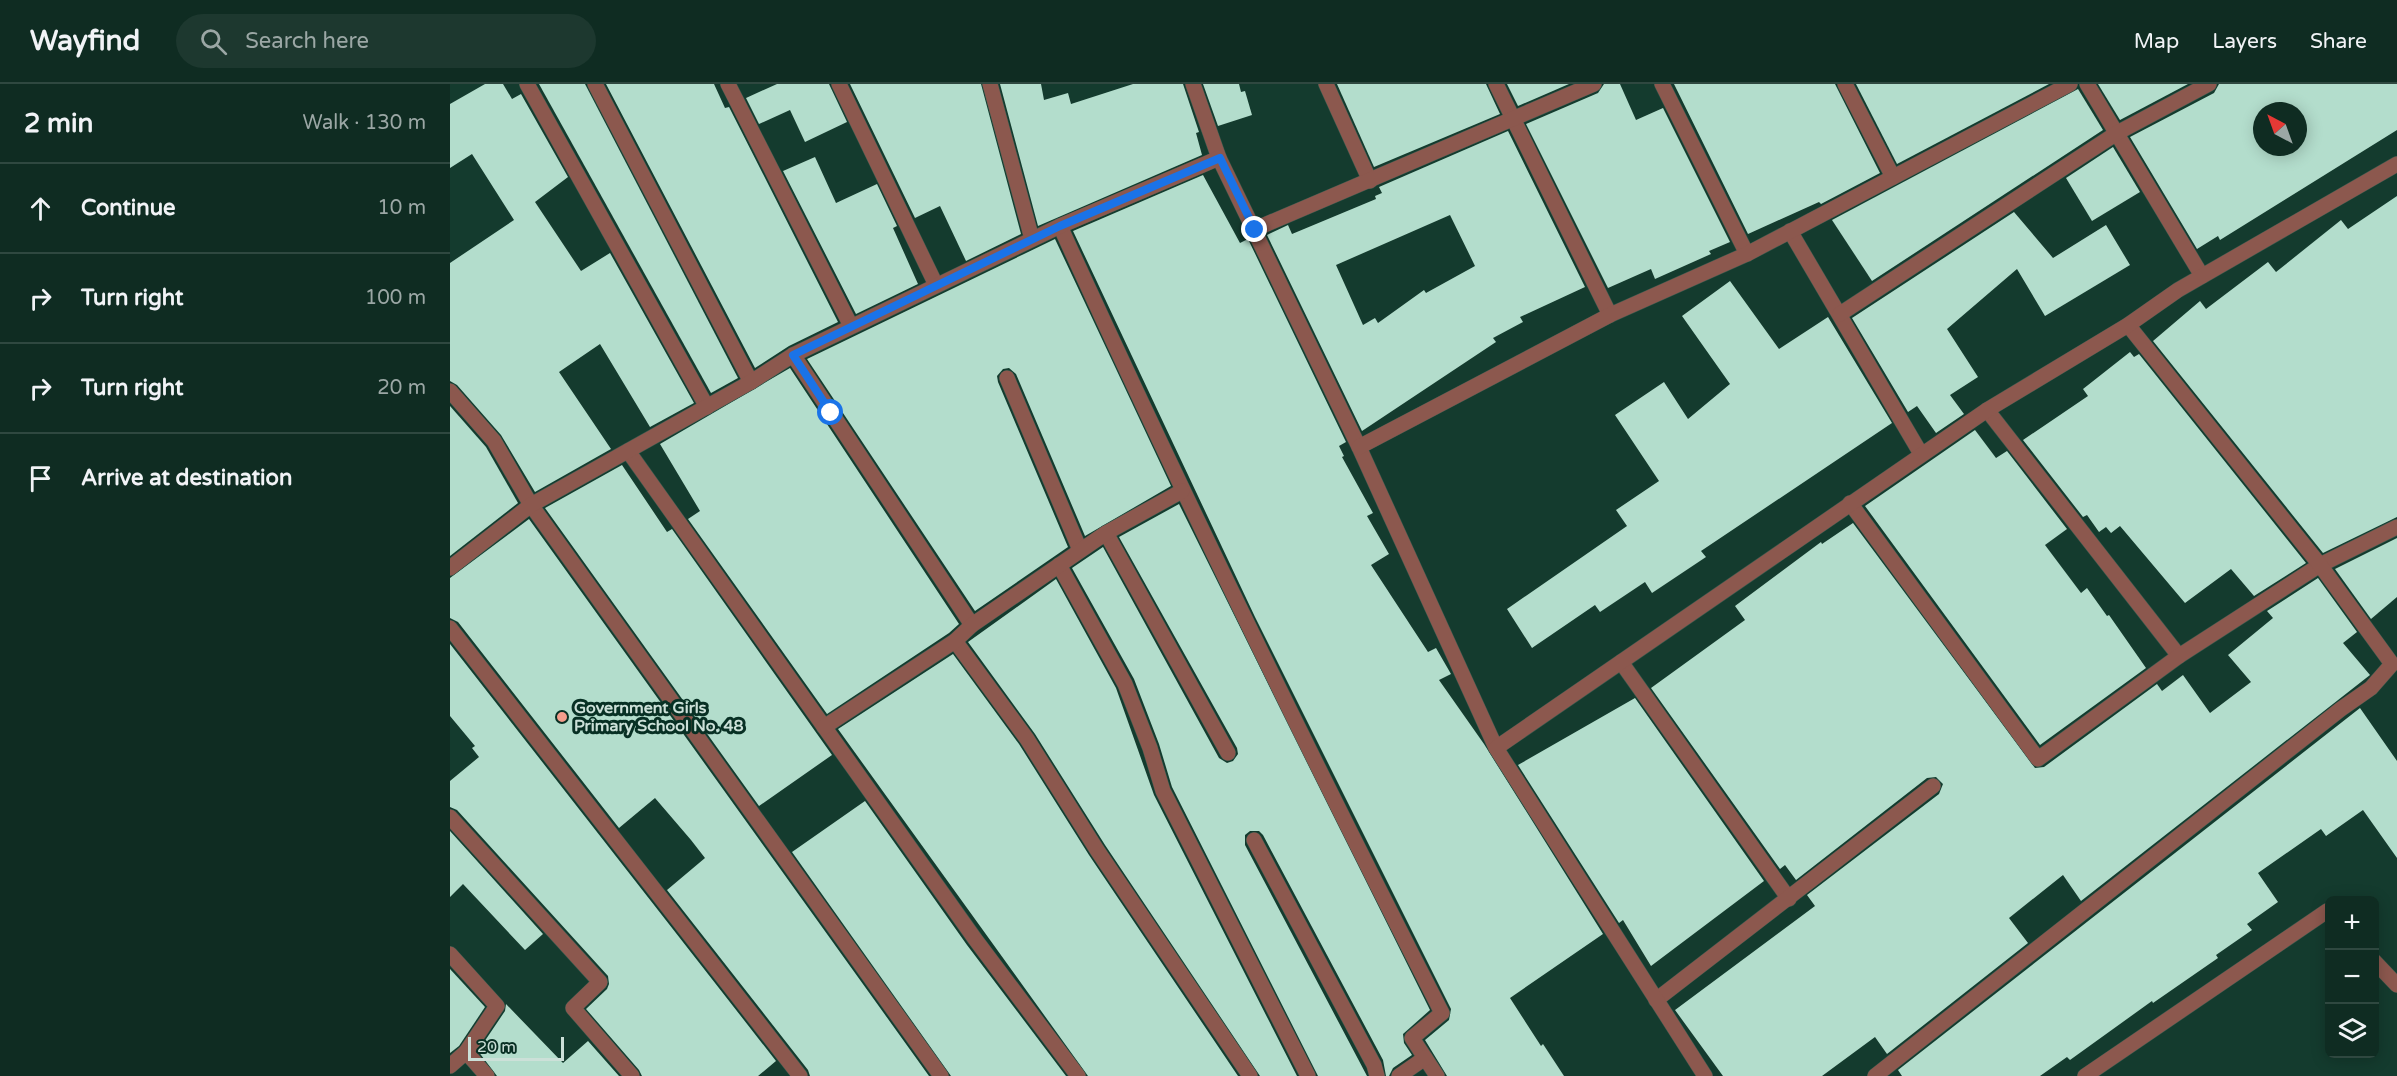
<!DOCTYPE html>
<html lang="en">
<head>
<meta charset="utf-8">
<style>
  :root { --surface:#0f2c22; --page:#1d382f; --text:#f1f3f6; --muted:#9ba7a5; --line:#2f4840 }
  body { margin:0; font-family:"Varela Round",sans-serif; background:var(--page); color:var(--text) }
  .controls { position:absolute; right:18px; bottom:18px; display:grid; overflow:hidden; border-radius:9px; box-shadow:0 3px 15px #0003 }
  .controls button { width:54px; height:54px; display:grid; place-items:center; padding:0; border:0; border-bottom:2px solid var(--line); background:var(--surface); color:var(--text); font:30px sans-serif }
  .compass { position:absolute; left:1803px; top:18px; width:54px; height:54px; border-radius:50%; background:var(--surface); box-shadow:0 3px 15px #0003; rotate:319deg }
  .scale { position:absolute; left:18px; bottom:15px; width:96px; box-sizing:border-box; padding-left:6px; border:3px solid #cce0d8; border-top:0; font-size:16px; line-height:21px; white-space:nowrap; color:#cce0d8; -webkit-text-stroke:4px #083024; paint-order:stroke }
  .stop { position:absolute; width:18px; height:18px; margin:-14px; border:4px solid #1a73e8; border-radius:50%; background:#fff }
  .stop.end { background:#1a73e8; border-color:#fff; box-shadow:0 2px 6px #0008 }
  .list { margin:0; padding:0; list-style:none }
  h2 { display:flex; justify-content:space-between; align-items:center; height:78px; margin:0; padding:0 24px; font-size:26px }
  h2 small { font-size:20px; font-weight:400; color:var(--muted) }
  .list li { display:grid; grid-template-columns:39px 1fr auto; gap:18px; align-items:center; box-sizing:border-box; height:90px; padding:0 24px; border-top:2px solid var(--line) }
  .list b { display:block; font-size:22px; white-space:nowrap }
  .list em { font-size:20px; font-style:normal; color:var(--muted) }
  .icon { flex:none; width:33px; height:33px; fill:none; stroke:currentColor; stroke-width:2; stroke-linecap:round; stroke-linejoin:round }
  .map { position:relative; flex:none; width:1947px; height:992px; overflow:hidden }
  header { display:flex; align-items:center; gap:36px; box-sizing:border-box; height:84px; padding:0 30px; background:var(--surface); border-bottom:2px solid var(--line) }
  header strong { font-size:28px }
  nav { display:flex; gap:33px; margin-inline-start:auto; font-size:21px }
  .search { width:420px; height:54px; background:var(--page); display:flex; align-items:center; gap:15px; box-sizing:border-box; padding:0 21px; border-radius:33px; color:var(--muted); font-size:22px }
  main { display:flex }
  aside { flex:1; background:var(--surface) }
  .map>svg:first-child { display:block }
  .building { fill:#b3ddcc; fill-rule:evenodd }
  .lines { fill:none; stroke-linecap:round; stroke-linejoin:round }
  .minor-casing { stroke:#35594d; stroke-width:16 }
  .tertiary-casing { stroke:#35594d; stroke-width:16 }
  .minor { stroke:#8c584e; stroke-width:15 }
  .tertiary { stroke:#8c584e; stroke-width:15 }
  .route { stroke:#1a73e8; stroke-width:8 }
  .poi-dot { fill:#f49d8c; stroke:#083024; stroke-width:2 }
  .labels { text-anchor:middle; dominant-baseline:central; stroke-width:6; stroke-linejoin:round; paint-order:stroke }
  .poi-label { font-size:16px; font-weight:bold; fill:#cce0d8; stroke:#083024; text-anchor:start }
</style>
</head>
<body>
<header>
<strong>Wayfind</strong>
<div class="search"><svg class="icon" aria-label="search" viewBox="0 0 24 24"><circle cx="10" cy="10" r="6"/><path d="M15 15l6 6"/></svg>Search here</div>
<nav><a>Map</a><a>Layers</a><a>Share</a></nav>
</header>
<main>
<aside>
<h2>2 min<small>Walk · 130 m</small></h2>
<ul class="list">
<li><svg class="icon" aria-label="ahead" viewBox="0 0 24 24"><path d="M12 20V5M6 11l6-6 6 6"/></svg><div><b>Continue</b></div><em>10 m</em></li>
<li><svg class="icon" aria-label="right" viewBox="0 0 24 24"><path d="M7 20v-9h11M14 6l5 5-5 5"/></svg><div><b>Turn right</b></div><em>100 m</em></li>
<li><svg class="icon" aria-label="right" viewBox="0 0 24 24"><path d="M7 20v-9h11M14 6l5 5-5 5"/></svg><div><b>Turn right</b></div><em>20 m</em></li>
<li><svg class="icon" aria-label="arrive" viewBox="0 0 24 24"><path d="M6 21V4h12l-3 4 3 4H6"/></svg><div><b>Arrive at destination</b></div></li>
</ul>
</aside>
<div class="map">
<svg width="1947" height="992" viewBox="0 0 1947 992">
  <rect width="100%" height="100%" fill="#143b2e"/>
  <g class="building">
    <polygon points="35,0 53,0 62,15 71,10 118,93 85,118 131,187 160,169 244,319 200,343 150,260 109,288 161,365 85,408 51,351 7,301 0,297 0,179 64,136 22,70 0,84 0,20"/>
    <polygon points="89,0 135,0 288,294 261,309"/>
    <polygon points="156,0 264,0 275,24 279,23 388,238 339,262 305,284"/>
    <polygon points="327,0 379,0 397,38 355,58 340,26 309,40 296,14"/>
    <polygon points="400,0 531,0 571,150 516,177 490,122 465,134"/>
    <polygon points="550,0 591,0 594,16 618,9 621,20 683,0 733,0 749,48 746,49 752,71 588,142"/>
    <polygon points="753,0 789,0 791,8 795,7 802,31 768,42"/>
    <polygon points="887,0 1036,0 1050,30 924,83"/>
    <polygon points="1057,0 1119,0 1068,22"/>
    <polygon points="1154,0 1170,0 1186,36 1213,24 1280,158 1259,167 1261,170 1205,195 1201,185 1158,204 1076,40 1148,9"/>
    <polygon points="1224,0 1385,0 1430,89 1371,120 1369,118 1298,150"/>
    <polygon points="1406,0 1599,0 1447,80"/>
    <polygon points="1648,0 1738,0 1670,36"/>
    <path d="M1769 0H1947V46L1770 156 1768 152 1747 165 1680 53 1764 9ZM1812 27H1848V63H1812Z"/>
    <polygon points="1628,5 1653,46 1422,197 1382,136"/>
    <path d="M1058 47 1135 203 1070 233 1073 238 1043 254 1046 258 912 347 817 151 838 141 842 150 926 115 925 112 932 109 929 103ZM1000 131 1025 182 976 209 974 206 928 239 925 234 913 241 886 181Z"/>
    <polygon points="1663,63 1690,108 1642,137 1616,94"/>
    <polygon points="365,73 386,119 427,100 447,142 443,144 468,200 406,230 333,87"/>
    <polygon points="753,91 790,159 798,155 896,358 889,362 894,372 892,373 923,429 917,432 939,470 921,481 978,568 986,564 1001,590 989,596 1034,660 1153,850 1060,914 1091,962 1093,960 1114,992 997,992 975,956 999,936 1001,925 805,533 623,147"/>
    <polygon points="1947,112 1947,433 1873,469 1703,257 1750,217 1756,225 1818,178 1826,188 1891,136 1898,145"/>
    <polygon points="1564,128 1603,174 1656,141 1680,181 1595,232 1567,185 1497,245 1528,293 1500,311 1514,330 1486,349 1467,322 1458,328 1402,234"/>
    <polygon points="605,155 721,402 635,452 566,290 559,284 553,285 547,292 548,298 618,463 525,527 357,275"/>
    <polygon points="1280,197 1329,265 1378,233 1442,339 1251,467 1256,473 1202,509 1195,498 1150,528 1145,521 1082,564 1057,525 1177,442 1166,426 1209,397 1165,331 1214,298 1238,335 1280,300 1232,232"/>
    <polygon points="1680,268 1684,273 1689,270 1856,479 1804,512 1781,485 1735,519 1670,442 1661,449 1656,443 1649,448 1637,431 1633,433 1573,356 1638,312 1633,305"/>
    <polygon points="340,284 509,540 499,549 377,630 238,435 250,427 210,360"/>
    <polygon points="0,322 36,363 68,419 0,472"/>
    <polygon points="1525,346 1546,374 1557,367 1617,445 1595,461 1631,509 1637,504 1657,532 1659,531 1696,584 1590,661 1415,422"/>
    <polygon points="172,381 217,448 222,445 382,671 309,722 95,424"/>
    <polygon points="729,420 980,926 953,950 954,959 962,971 943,984 939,992 936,992 933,976 813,751 809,747 800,747 795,751 795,761 917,992 868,992 722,703 709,660 684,595 622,484 653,463 769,674 777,679 783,677 788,670 787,664 669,453"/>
    <polygon points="79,435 479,992 360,992 358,986 217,806 255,774 241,756 205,714 169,744 8,538 0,534 0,494"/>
    <polygon points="1403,439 1585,684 1594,683 1707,600 1712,607 1733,591 1760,629 1801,598 1778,571 1823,534 1817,527 1868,494 1907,548 1893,559 1920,591 1631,817 1613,791 1559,834 1578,859 1437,970 1425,953 1372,992 1273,992 1225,926 1365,822 1357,811 1489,710 1493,700 1486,693 1477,694 1346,796 1335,781 1330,785 1201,604 1295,536 1285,522 1371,458 1372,460"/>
    <polygon points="1947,454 1947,513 1921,535 1885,485"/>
    <polygon points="606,495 666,604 704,711 847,992 810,992 655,761 585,650 518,558"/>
    <polygon points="0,560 326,977 308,992 192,992 189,986 136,925 157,905 159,900 158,892 7,726 0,723 0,697 29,673 22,664 25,662 0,632"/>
    <polygon points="503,570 569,660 639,771 788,992 638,992 388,645"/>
    <polygon points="1185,614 1314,797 1201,882 1173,836 1169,839 1068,681"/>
    <polygon points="1910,624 1947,677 1947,774 1913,726 1876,752 1871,745 1808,789 1828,818 1797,840 1802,846 1766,871 1768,874 1703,919 1702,917 1620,976 1617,973 1590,992 1452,992 1448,986"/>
    <polygon points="415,717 517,861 616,992 501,992 342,768"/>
    <polygon points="0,747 93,850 75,866 13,800 0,813"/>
    <polygon points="0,885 35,923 9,962 0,969"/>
    <polygon points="56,920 113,979 138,957 169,992 47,992 28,967 55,927"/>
  </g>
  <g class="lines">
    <g class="minor-casing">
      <g id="minor">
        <polyline points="77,0 257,323"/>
        <polyline points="145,0 301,298"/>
        <polyline points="278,0 401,242"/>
        <polyline points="389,0 486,201"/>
        <polyline points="540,0 582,155"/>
        <polyline points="743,0 769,74 909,363 1046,664"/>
        <polyline points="876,0 920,97"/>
        <polyline points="1046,0 1160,231"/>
        <polyline points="1212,0 1297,170"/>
        <polyline points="1395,0 1443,93"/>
        <polyline points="1637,0 1752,192"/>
        <path d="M610 142C731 408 859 669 992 929L962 954 987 992"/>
        <polyline points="805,145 1144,0"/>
        <polyline points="1340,147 1471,370"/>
        <polyline points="1390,230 1667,49 1759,0"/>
        <polyline points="343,271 522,541"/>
        <polyline points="557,294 630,466"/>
        <polyline points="0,307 44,357 81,421 491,992"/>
        <polyline points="1537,326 1729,572"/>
        <polyline points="909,363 1160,231 1297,170 1620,0"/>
        <polyline points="178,367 525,855 628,992"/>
        <polyline points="1400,419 1588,675 1729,572 1870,481 1947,443"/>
        <polyline points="656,449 778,669"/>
        <polyline points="609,481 675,600 700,664 713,707 858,992"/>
        <polyline points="0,484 81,421 301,298 343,271 610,142 769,74"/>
        <polyline points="0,544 350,992"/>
        <polyline points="505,557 577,655 647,766 800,992"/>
        <polyline points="1171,578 1339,815"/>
        <polyline points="374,643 505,557 522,541 656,449 732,407"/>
        <polyline points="0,733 150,898 123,924 182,992"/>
        <polyline points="804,756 924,981 927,992"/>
        <polyline points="0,870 47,922 16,968 0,982"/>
        <polyline points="1924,877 1947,901"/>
        <polyline points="1206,916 1483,702"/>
        <polyline points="16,968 37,992"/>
        <polyline points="949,992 975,974"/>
        <polyline points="1425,992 1891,625 1921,604 1942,580 1870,481 1678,241"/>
        <polyline points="1635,992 1877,827 1880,830"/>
      </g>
    </g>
    <g class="tertiary-casing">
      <polyline id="tertiary" points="1255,992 1046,664 1537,326 1678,241 1728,206 1947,80"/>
    </g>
    <use href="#minor" class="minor"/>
    <use href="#tertiary" class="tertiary"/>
  </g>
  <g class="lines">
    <polyline class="route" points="381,329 343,271 610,142 770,74 805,146"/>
  </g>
  <circle class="poi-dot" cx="112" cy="633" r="6"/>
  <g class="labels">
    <g class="poi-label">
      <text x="124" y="624">Government Girls<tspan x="124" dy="18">Primary School No. 48</tspan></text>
    </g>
  </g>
</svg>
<div class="controls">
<button>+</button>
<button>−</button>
<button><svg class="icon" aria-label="layers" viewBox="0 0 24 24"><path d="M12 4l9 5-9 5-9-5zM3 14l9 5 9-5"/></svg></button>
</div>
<svg class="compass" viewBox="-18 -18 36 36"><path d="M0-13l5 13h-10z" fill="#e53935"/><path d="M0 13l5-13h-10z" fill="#9ba7a5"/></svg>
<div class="scale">20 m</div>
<div class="stop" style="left:381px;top:329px"></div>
<div class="stop end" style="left:805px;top:146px"></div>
</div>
</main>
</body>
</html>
